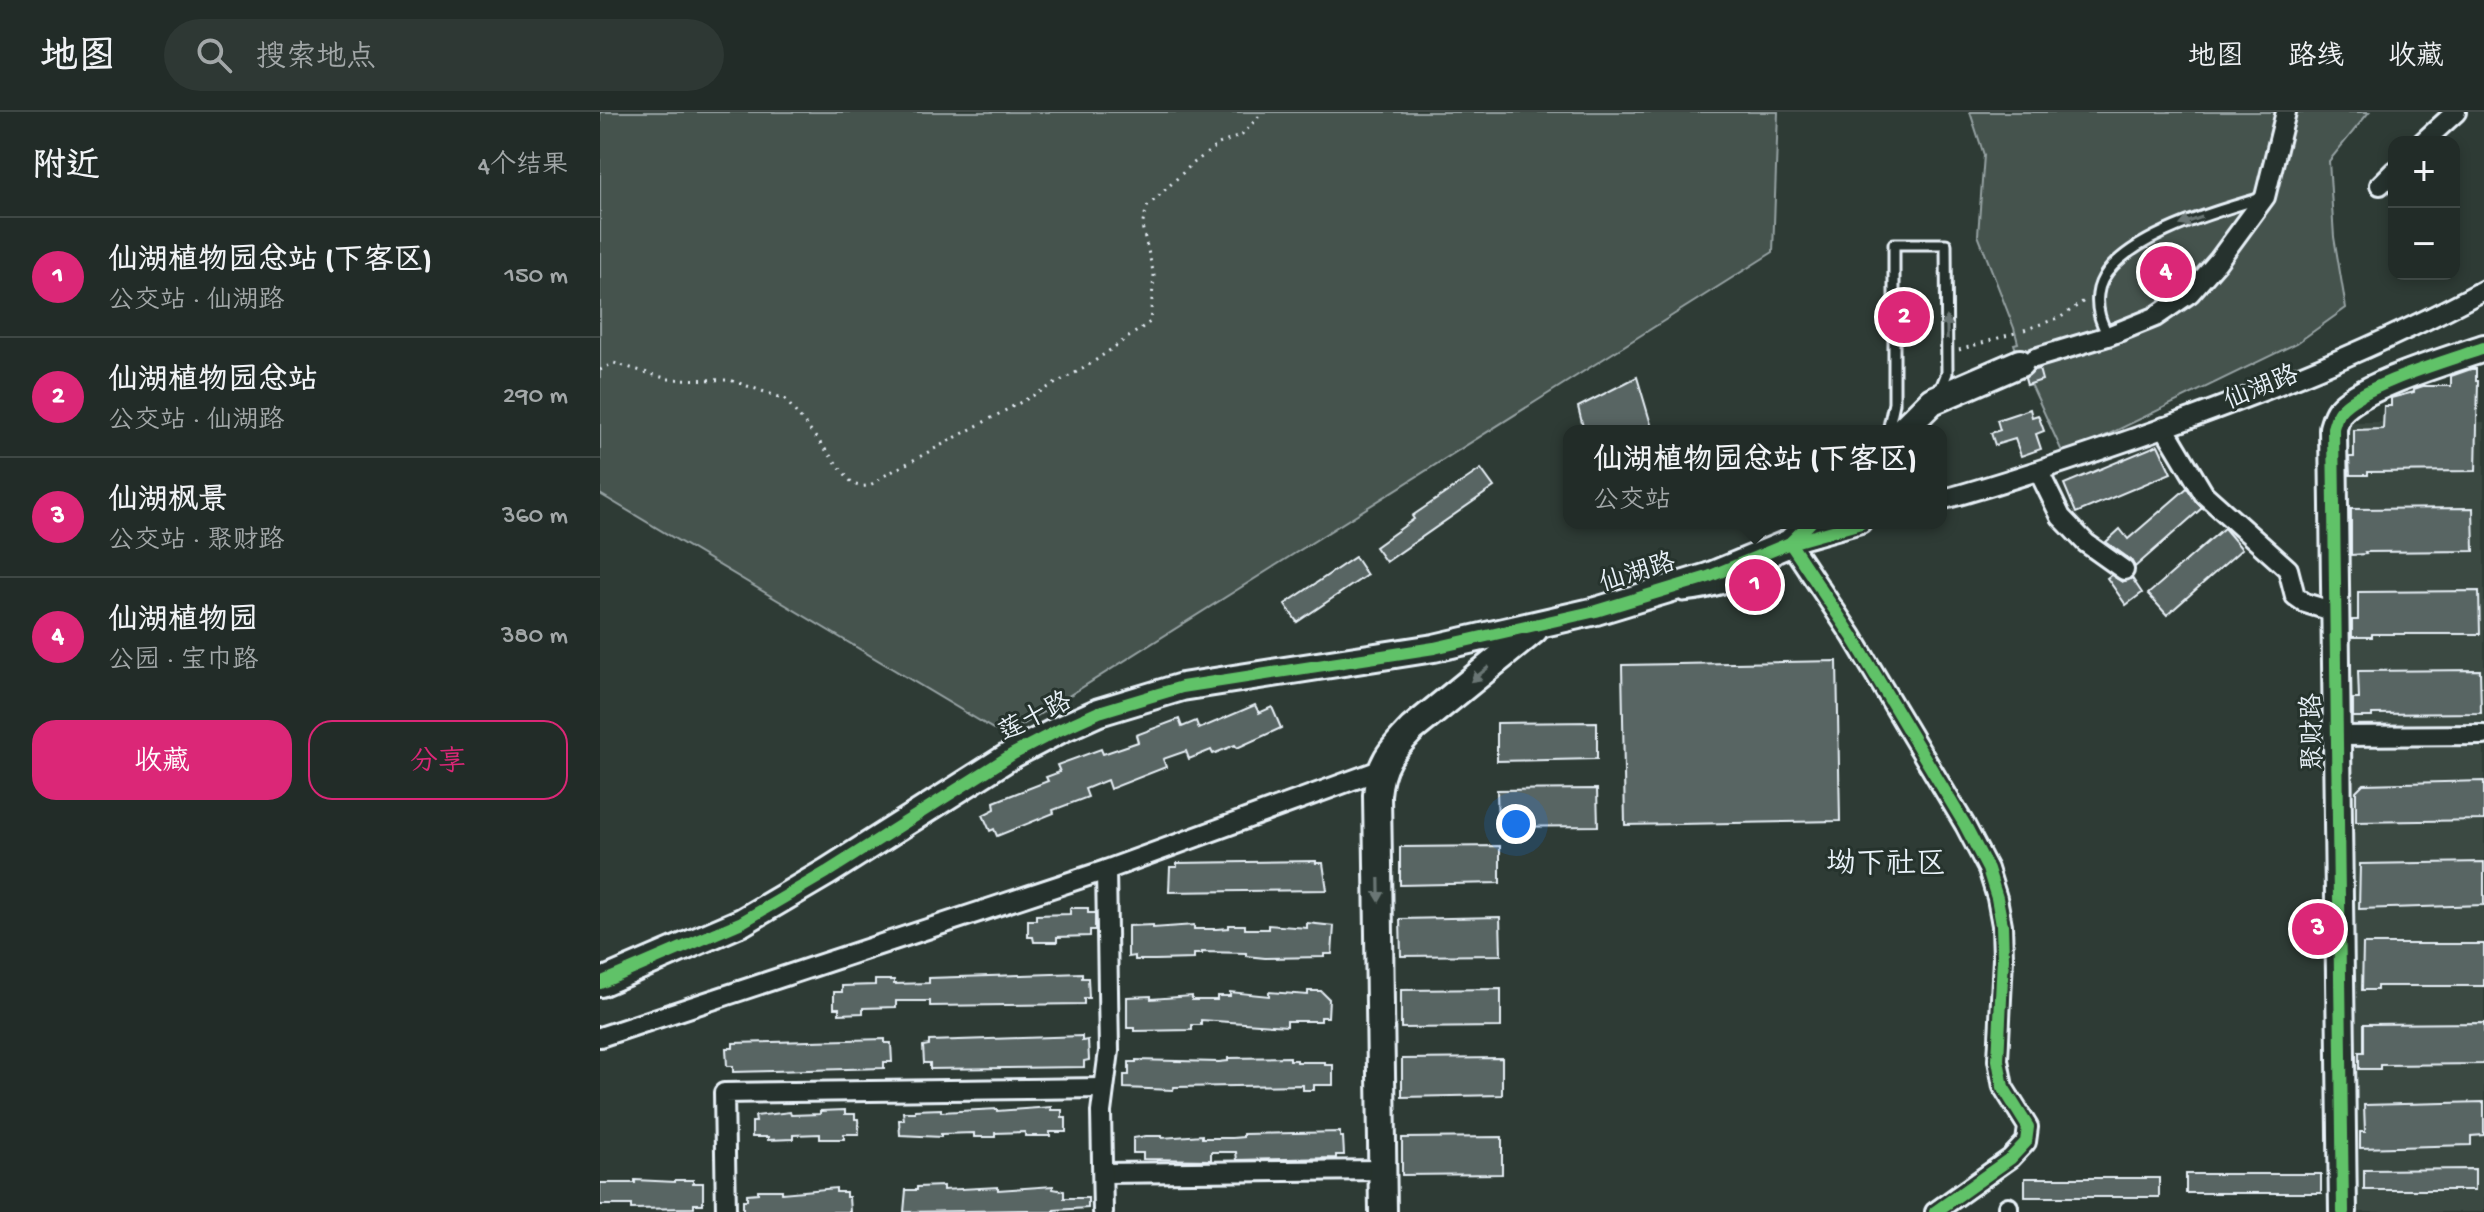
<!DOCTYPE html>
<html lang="zh">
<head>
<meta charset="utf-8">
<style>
  :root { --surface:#222c28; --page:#2e3834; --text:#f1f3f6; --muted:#a2a7a8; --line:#3f4845; --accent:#db2777 }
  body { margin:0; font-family:"Gochi Hand","LXGW WenKai TC",sans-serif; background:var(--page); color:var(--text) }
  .controls { position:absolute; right:24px; top:24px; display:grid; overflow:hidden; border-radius:16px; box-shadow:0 4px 12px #0003 }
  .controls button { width:72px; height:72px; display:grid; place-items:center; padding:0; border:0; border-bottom:2px solid var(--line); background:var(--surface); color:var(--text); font:40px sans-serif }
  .you { position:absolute; left:916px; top:712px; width:28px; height:28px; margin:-20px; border:6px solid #fff; border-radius:50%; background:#1a73e8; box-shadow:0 0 0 12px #1a73e833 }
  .badge { display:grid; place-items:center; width:52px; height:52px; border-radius:50%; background:var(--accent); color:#fff; font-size:26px; font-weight:700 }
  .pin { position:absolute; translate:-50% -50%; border:4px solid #fff; box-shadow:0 2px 8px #0006 }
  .popup { position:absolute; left:963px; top:313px; width:384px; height:104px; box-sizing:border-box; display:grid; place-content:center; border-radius:16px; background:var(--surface); filter:drop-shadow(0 2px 6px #0005); font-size:26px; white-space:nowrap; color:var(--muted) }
  .popup b { font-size:30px; color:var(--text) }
  .popup::after { content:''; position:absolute; left:50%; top:100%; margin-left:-16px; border:16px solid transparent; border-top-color:var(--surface) }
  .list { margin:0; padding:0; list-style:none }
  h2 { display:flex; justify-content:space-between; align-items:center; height:104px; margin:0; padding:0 32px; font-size:34px }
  h2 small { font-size:26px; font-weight:400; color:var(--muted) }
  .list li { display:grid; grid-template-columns:52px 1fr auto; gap:24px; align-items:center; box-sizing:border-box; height:120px; padding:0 32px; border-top:2px solid var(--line) }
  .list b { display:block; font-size:30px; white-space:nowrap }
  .list p { margin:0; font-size:26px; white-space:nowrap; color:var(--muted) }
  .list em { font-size:26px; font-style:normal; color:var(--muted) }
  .actions { display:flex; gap:16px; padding:24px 32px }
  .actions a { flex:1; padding:18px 0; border:2px solid var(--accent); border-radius:24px; text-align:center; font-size:28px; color:var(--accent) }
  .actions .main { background:var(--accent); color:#fff }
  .icon { flex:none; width:44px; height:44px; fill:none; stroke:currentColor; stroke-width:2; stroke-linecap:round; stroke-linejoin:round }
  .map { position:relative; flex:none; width:1884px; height:1100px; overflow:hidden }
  header { display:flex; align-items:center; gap:48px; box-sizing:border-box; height:112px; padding:0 40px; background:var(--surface); border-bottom:2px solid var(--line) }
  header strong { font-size:38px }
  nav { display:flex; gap:44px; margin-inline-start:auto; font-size:28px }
  .search { width:560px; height:72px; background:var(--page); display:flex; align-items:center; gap:20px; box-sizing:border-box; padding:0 28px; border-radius:44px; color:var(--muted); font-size:30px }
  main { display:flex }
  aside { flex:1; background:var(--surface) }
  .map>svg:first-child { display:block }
  .built { fill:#3b4843 }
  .green { fill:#45524e; stroke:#96a2a3; stroke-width:2 }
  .building { fill:#596563; stroke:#e8f1f8; stroke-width:2 }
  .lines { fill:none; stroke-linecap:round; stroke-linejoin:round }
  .lane-casing { stroke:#e8f1f8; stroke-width:15 }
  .street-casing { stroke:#e8f1f8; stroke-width:24 }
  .secondary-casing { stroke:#e8f1f8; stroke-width:32 }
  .path { stroke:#e8f1f8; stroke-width:3; stroke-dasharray:2 6; stroke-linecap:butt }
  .lane { stroke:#26332d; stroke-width:9 }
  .street { stroke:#26332d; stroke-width:18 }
  .secondary { stroke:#26332d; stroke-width:26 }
  .cycleway-casing { stroke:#26332d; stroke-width:17 }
  .cycleway { stroke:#61c268; stroke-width:12 }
  .oneway { fill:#6a7674 }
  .labels { text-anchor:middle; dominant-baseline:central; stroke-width:6; stroke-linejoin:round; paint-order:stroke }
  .street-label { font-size:26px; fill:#e8f1f8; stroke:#26332d }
  .quarter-label { font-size:30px; fill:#e8f1f8; stroke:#26332d }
</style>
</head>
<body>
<header>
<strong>地图</strong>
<div class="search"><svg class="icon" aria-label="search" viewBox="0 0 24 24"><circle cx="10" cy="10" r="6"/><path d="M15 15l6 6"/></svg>搜索地点</div>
<nav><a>地图</a><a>路线</a><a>收藏</a></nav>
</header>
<main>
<aside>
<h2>附近<small>4个结果</small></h2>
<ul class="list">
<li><span class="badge">1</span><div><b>仙湖植物园总站 (下客区)</b><p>公交站 · 仙湖路</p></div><em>150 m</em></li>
<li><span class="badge">2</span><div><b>仙湖植物园总站</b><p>公交站 · 仙湖路</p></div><em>290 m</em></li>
<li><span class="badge">3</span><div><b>仙湖枫景</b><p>公交站 · 聚财路</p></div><em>360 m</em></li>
<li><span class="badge">4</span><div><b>仙湖植物园</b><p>公园 · 宝巾路</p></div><em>380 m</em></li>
</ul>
<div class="actions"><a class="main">收藏</a><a>分享</a></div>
</aside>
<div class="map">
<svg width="1884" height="1100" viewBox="0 0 1884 1100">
  <rect width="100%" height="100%" fill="#2e3b35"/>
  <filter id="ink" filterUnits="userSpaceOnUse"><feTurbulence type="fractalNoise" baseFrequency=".0125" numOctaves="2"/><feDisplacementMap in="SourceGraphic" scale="16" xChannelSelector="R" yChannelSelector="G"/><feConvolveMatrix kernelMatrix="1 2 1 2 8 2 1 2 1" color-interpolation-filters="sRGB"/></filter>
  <g filter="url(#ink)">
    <polygon class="built" points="1744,310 1884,310 1884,1100 1751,1100"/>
    <g class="green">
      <polygon points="0,0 1178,0 1173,140 405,624 0,382"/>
      <polygon points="1370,0 1769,0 1729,49 1734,125 1746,196 1697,231 1464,344 1431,272 1427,273 1414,232 1418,231 1414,216 1378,123 1384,43"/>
    </g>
    <g class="building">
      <polygon points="1439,257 1442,268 1427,273 1425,266 1434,258"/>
      <polygon points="1871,257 1876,257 1876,269 1878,269 1876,359 1768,360 1768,363 1750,363 1749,345 1754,345 1754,318 1783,317 1784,294 1791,294 1791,286 1814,280 1814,277 1823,274 1851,274 1851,264"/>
      <polygon points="1037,265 1053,319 984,319 978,295"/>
      <polygon points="1430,297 1432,305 1438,303 1444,319 1436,322 1441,337 1421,344 1415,327 1395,333 1391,321 1400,318 1397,308"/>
      <polygon points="1558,333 1571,361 1476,401 1464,372"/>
      <polygon points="881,357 894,375 786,450 775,435 814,407 812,404"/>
      <polygon points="1587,376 1602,396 1535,455 1531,448 1506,430 1520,417 1528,427"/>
      <polygon points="1873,396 1874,439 1765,440 1766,442 1751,443 1751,397"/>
      <polygon points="1624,416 1642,437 1567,503 1548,482"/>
      <polygon points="755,445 767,463 697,510 685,492"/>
      <polygon points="1511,463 1522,470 1532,466 1542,481 1526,493 1507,466"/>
      <polygon points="1879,479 1880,522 1772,522 1772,525 1752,525 1752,508 1758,508 1758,480"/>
      <polygon points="1237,549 1240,709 1025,713 1022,553"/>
      <polygon points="1880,558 1881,601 1772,602 1772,605 1753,605 1753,587 1759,587 1758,559"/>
      <polygon points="655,593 659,601 672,595 681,616 637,636 635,633 613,642 611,638 589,647 586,639 563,647 566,655 510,677 507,668 485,677 488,685 453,698 454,701 397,724 394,717 390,719 383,703 395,697 394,690 448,669 446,665 460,660 457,653 501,637 503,642 538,630 536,623 579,607 582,615 596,609 599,617"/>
      <polygon points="997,610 997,647 897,649 897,611"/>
      <polygon points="1884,669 1884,708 1756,710 1756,679 1763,672"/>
      <polygon points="997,677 998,714 898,715 897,678"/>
      <polygon points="900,734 900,771 800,773 800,735"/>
      <polygon points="716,749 716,751 723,751 727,778 569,780 570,755 577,755 577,751"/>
      <polygon points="1884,750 1884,793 1759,797 1760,752"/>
      <polygon points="470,796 488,796 488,801 495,801 495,818 490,818 490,824 457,825 457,830 434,830 433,825 428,825 428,808 436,808 436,803 470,802"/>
      <polygon points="900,805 901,843 801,844 800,807"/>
      <polygon points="707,811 734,814 732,842 724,842 724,845 665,846 646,844 646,841 602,840 602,842 594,842 594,847 555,848 535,848 535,844 528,845 528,814 553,813 553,816 594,813 594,817 616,817 629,816 629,813 645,813 645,817 668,817 668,813 707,816"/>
      <polygon points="1763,832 1884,832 1884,874 1777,874 1777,878 1762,878"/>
      <polygon points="482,861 482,866 488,866 489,886 484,886 484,892 330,894 330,889 296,889 296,895 263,896 263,901 239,902 239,896 234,896 234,880 242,880 242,874 275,873 275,868 294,868 294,872 329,871 329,866"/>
      <polygon points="901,877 901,915 801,916 801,878"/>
      <polygon points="708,879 721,879 729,887 728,905 721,905 721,909 687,909 687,914 601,908 601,913 592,913 592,918 534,919 534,916 527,916 527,885 551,884 551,887 592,884 592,888 617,888 617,884 630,884 630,880 669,884 669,880 708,883"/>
      <polygon points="1884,911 1884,952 1780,953 1780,957 1759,957 1759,940 1764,940 1764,912"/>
      <polygon points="482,924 482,929 488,928 489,948 484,949 484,955 330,957 330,951 324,951 323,934 329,933 329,929"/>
      <polygon points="285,927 285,931 291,931 292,950 284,950 284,956 133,960 133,954 127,954 126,936 133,936 133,931"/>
      <polygon points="690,945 690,948 697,948 697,950 725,950 725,953 733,953 733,973 714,973 714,978 703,978 703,973 574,975 573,978 524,976 524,963 529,963 529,950 536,950 536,948 619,950 628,949 628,946"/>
      <polygon points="902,946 902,983 802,985 802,947"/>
      <polygon points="1884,990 1884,1023 1871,1024 1871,1033 1760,1036 1760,1020 1765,1020 1764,993"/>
      <polygon points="451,995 451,998 462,998 462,1006 466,1006 466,1020 450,1020 450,1024 425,1024 425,1020 395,1021 395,1025 374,1025 374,1021 341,1022 341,1025 300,1023 299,1008 304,1008 303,1000 315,1000 315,998 341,997 341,1000 397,997 397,999"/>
      <polygon points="245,998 245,1002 255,1002 255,1007 258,1007 259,1022 244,1022 244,1027 220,1027 220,1022 193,1023 193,1027 168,1028 168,1025 152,1025 152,1010 156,1010 155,1004 190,1000 191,1003 220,1002 220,999"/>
      <polygon points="740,1020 740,1025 743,1025 744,1043 736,1043 736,1046 637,1048 636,1040 611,1040 611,1048 543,1047 543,1041 533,1041 533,1026 546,1024 562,1024 562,1026 602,1023 602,1026 632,1026 643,1025 643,1022"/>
      <polygon points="902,1025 902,1062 802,1063 802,1026"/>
      <polygon points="1875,1057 1875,1078 1764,1078 1764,1058"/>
      <rect x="1586" y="1062" width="135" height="19"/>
      <rect x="1425" y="1066" width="134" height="19"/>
      <polygon points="35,1068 75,1070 75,1068 93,1068 93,1071 103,1071 103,1092 94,1092 94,1096 31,1097 31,1093 0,1093 0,1071 35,1071"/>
      <polygon points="343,1074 343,1078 398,1075 398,1078 453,1074 453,1077 464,1079 464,1086 488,1086 488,1096 454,1098 454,1100 429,1100 429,1098 304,1100 306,1078 317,1078 317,1075"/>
      <polygon points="236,1076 236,1080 246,1080 246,1085 249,1085 250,1100 143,1100 143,1088 147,1088 147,1082 158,1081 158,1078 182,1078 182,1081"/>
    </g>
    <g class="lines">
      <g class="lane-casing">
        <g id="lane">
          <path d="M1508 224C1501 210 1496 198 1498 182 1504 130 1619 98 1662 86"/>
          <polyline points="1288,319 1294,291 1294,132 1346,132 1347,261 1339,281"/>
          <path d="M1083 484C1111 482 1160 468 1178 445"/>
        </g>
      </g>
      <g class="street-casing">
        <g id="street">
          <polyline points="1823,30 1856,0"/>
          <polyline points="1780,73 1794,59"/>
          <polyline points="1435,246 1508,224 1555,205 1590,181 1618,149 1665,85 1686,0"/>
          <polyline points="1564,315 1604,382 1688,457 1695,484 1705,491 1735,500"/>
          <polyline points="1439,360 1461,405 1486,431 1524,458"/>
          <path d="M1341 388C1413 368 1484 344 1555 319 1667 279 1779 235 1884 178"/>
          <polyline points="1261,411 1190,431 1252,524 1365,713 1388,757 1397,786 1402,813 1403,846 1398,948 1403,975 1428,1015 1426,1030 1411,1046 1335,1100"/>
          <polyline points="1737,624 1884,623"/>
          <polyline points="0,925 506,758 780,658"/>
          <polyline points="503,1061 783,1058"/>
          <polyline points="1408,1095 1408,1100"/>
          <polyline points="126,1100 124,981 503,976"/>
          <polyline points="503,1100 501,1000 509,939 506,758"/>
        </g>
      </g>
      <g class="secondary-casing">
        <g id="secondary">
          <polyline points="1302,319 1332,289 1420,251"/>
          <polyline points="0,871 142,810 227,760 413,642 459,618 499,600 582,575 834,536 996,499 1108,465 1190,431 1210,411"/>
          <path d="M783 1100 777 683C780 651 790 640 812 617L934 518"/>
          <path d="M1743 1100 1733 316C1735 310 1736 304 1740 299 1762 273 1850 248 1884 236"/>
        </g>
      </g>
      <g class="path">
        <polyline points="1424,218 1461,205 1484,189"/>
        <polyline points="1359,238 1415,221"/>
        <path d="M0 258 14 251 68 267 130 268 185 287 253 372C265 377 272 373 282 365L486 255 550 210 554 163 542 114 547 95 591 53 619 32 642 23 663 0"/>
      </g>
      <use href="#lane" class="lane"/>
      <use href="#street" class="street"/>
      <use href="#secondary" class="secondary"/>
      <g class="cycleway-casing">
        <g id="cycleway">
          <polyline points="1261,411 1190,431 1252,524 1365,713 1388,757 1397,786 1402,813 1403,846 1398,948 1403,975 1428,1015 1426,1030 1411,1046 1335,1100"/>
          <polyline points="0,871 142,810 227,760 413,642 459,618 499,600 582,575 834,536 996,499 1108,465 1190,431 1210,411"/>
          <path d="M1743 1100 1733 316C1735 310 1736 304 1740 299 1762 273 1850 248 1884 236"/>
        </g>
      </g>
      <use href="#cycleway" class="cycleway"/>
    </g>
    <defs><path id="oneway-solid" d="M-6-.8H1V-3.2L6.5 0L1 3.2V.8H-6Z" transform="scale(2)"/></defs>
    <g class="oneway">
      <use href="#oneway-solid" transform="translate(1591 109) rotate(160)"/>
      <use href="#oneway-solid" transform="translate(1347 216) rotate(-91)"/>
      <use href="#oneway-solid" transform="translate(880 562) rotate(141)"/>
      <use href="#oneway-solid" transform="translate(779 778) rotate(89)"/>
    </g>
  </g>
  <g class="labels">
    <g class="street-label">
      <text transform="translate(1662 278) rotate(-22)">仙湖路</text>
      <text transform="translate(1038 463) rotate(-17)">仙湖路</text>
      <text transform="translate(436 607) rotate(-27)">莲十路</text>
      <text transform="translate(1715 620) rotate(-91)">聚财路</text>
    </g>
    <g class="quarter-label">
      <text x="1286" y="754">坳下社区</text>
    </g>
  </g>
</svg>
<div class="controls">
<button>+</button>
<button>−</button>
</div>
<div class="you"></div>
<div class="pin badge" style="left:1155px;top:473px">1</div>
<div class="popup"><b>仙湖植物园总站 (下客区)</b>公交站</div>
<div class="pin badge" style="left:1304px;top:205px">2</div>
<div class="pin badge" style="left:1718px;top:817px">3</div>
<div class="pin badge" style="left:1566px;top:160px">4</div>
</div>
</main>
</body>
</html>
